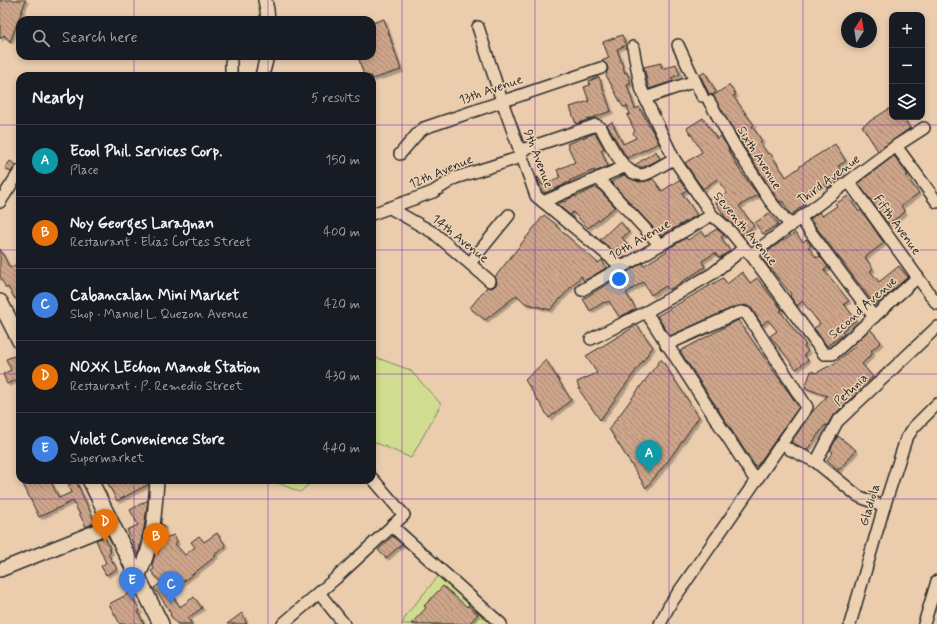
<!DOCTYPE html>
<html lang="en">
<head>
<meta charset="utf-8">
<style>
  :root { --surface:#171b24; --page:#20242c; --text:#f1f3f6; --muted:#9ea1a6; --line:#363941; --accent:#c8321e }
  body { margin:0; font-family:Mynerve,sans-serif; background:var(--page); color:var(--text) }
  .controls { position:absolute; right:12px; top:12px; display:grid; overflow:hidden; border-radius:8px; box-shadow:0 2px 6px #0003 }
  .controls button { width:36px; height:36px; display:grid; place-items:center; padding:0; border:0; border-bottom:1px solid var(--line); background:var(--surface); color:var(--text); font:20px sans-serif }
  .compass { position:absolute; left:841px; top:12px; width:36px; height:36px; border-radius:50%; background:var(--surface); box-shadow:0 2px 6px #0003; rotate:12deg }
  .you { position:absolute; left:619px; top:279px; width:14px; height:14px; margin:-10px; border:3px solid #fff; border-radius:50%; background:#1a73e8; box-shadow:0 0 0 6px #1a73e833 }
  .badge { display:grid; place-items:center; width:26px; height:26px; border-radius:50%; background:var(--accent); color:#fff; font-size:13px; font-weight:700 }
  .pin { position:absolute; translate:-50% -33px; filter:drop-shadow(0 1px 2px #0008) }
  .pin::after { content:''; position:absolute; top:21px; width:14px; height:12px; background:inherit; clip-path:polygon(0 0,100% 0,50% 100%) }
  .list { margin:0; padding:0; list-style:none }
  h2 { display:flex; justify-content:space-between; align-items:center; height:52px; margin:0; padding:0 16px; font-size:17px }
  h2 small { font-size:13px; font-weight:400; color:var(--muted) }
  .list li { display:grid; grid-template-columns:26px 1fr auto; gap:12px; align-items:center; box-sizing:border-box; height:72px; padding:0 16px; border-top:1px solid var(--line) }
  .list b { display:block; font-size:15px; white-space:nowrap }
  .list p { margin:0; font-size:13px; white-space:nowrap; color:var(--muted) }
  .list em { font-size:13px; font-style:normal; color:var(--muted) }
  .icon { flex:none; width:22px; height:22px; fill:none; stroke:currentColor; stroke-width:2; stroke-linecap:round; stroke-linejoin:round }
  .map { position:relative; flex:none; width:937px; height:624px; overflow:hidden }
  .search { position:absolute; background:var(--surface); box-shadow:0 2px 6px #0003; left:16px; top:16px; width:360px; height:44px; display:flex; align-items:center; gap:10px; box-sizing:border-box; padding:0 14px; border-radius:12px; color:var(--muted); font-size:15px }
  .panel { position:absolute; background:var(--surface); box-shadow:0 2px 6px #0003; left:16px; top:72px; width:360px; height:412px; border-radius:12px }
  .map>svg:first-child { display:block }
  .green { fill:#d0dc8f; stroke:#7e845d }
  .building { fill:url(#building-back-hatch); stroke:#2b2b2b; filter:url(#shadow) }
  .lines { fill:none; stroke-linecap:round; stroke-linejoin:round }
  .minor-casing { stroke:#2b2b2b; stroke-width:14 }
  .tertiary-casing { stroke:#2b2b2b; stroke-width:16 }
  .secondary-casing { stroke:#2b2b2b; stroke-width:18 }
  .minor { stroke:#ecd2b3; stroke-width:11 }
  .tertiary { stroke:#ecd2b3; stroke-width:13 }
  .secondary { stroke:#ecd2b3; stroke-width:15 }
  .grid { fill:none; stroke:#7b2cbf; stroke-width:1; stroke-opacity:0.55 }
  .labels { text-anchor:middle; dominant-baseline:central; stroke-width:3; stroke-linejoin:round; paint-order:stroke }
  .street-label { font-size:13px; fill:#2b2b2b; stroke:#ecd2b3 }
</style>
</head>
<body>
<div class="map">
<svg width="937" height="624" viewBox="0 0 937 624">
  <defs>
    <pattern id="building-back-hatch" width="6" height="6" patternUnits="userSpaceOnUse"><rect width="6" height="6" fill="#cea58a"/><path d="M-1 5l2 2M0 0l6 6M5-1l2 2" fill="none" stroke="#a78771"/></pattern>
    <filter id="shadow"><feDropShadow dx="2.5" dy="2.5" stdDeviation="0" flood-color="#0004"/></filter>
  </defs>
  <rect width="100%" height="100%" fill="#ebcdae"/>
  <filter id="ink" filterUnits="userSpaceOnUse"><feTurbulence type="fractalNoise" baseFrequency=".025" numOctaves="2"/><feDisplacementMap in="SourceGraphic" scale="8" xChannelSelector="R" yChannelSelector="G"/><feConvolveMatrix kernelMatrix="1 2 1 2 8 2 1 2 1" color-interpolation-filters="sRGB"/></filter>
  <g filter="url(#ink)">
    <g class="green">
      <polygon points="372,356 410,370 441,404 411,458 372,441"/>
      <polygon points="271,480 314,480 300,492"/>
      <polygon points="440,574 495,624 402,624 407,614"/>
    </g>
    <g class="building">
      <polygon points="0,0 26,0 10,42 4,35 0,39"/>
      <polygon points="384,19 401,70 372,79 372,76 364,76 358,56 372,56 372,23"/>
      <polygon points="622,35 626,45 617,49 625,73 627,72 631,84 627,85 635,109 639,107 659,143 627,158 607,125 612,122 623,144 636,138 633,133 635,131 627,115 630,114 627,106 623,107 606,75 608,69 607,65 605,63 601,61 609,58 603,42"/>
      <polygon points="661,63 662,69 676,64 680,74 671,78 673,81 649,89 644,67"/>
      <polygon points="705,72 716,92 712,95 709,94 700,75"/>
      <polygon points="599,77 611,111 576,124 570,107 589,101 584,87 590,85 589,81"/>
      <polygon points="729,85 736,95 733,96 754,125 752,126 762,141 760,143 768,154 770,153 786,177 800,167 800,166 835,144 846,161 838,166 844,174 834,181 835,183 828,188 826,184 819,188 818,186 801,197 805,204 791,215 782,201 780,202 776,197 742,144 713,96"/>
      <polygon points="892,107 892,117 903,117 910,128 878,151 862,126"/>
      <polygon points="703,118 717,139 721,136 729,149 728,150 741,172 758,195 739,206 754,226 742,235 725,217 715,201 727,193 717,179 703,189 685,163 702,152 687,128"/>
      <polygon points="595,133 604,148 601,150 608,166 595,172 594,170 569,181 570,182 564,184 564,185 545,193 544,192 542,192 537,177 538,177 542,185 560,177 557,170 575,162 567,144"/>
      <polygon points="656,151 660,159 644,167 640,167 635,165"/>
      <polygon points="894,156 908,175 906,176 919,193 901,206 905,212 888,224 858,183"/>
      <polygon points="10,161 16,165 11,172 5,168"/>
      <polygon points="624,175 629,178 639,182 647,181 653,179 662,191 679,180 687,190 682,193 697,215 661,236 611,182"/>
      <polygon points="594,188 599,189 615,207 588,228 573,212 570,215 558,205 563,201 565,202 570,198 575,196 576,197"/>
      <polygon points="848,196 859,212 861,210 884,243 865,257 873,269 870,271 879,282 899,266 908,277 875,305 810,219 819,212 822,216 837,206 835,204"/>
      <polygon points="769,213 778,224 763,234 755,223"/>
      <polygon points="544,215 557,225 556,226 598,263 602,260 606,268 584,281 581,276 550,310 525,303 517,295 485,320 470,308 487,287 492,288 496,285 497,282 495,277"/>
      <polygon points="620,221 629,232 622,238 627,243 619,250 625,257 623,258 600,240"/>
      <polygon points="717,229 724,235 721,237 730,251 719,258 715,253 702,261 705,267 669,290 666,286 651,295 643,282 626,293 636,309 619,317 609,301 605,303 604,302 590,311 583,299 642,263 643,266 667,251 666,250 686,238 688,240 702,231 705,236"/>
      <polygon points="795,233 803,242 806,239 811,245 808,247 817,258 820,256 828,267 824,270 849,301 844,304 856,320 842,331 844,334 827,346 814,328 820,324 802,301 797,306 790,296 791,294 761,257 783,240 783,241"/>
      <polygon points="0,249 10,268 20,262 20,296 15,299 8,287 6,288 0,277"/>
      <polygon points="742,272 750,283 757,278 782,310 780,311 806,345 804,346 808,351 804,355 808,360 796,369 770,336 777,331 768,320 762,325 752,309 746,305 734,307 670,336 657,316 723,278 727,284"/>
      <polygon points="738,320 799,407 757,466 755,466 680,351"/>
      <polygon points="637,325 653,347 600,420 580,391 577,382 597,373 586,356"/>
      <polygon points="870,329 881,342 871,351 873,353 862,364 873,377 855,391 857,393 832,417 827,426 825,425 807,450 791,442 812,412 827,396 805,388 811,371 816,373 835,363 856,345 855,343"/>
      <polygon points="14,356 18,366 17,367 20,373 20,378 7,384 3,374 11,370 6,359"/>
      <polygon points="661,359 699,417 668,461 646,488 609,429"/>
      <polygon points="546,360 571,400 549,418 525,380"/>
      <polygon points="838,436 856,450 839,470 827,460 833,452 830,450"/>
      <polygon points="21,480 50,480 59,498 72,492 68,485 76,481 95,522 86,527 73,501 39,517"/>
      <polygon points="106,480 149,480 149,484 117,501"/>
      <polygon points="148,500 144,528 138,555 127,530 138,525 130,510"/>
      <polygon points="161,524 164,525 161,539 174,535 177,542 175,544 185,555 195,547 191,542 199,536 204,542 217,533 226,546 214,555 216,556 170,592 180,607 194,597 202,608 188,618 192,624 177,624 170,615 171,614 164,602 154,588 161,583 151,571 154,569 152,565 155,555 159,552 157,547"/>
      <polygon points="393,536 402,544 386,558 378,550"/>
      <polygon points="105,537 111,552 108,554 117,569 106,575 101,566 106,563 96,540"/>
      <polygon points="443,586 467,607 468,605 478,614 469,624 411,624 426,608 424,606"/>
      <polygon points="130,593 140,611 138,612 144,624 120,624 109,604"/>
      <polygon points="242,613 247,624 227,624"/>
    </g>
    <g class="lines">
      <g class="minor-casing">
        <g id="minor">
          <polyline points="478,27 502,101 536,196 622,267"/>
          <polyline points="678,45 702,96"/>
          <polyline points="633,47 640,85 645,98 674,159 712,215 730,231 744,248 751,255 824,354 833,354 918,277"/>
          <polyline points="231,62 231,76"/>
          <polyline points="645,98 695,81"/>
          <polyline points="709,101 736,148 770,201 791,226"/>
          <polyline points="896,146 937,202"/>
          <path d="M519 151 596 125 601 128C609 142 626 181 646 174 656 170 665 163 674 159"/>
          <polyline points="400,154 418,133 424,128 601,68"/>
          <polyline points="598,178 660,245"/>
          <polyline points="849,182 937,304"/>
          <polyline points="0,202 20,171"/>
          <polyline points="543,202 624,167"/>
          <polyline points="390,208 434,233 490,281"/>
          <polyline points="372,214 433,192 455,178 521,157"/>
          <polyline points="800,218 874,317"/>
          <polyline points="751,255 896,146 924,128"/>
          <polyline points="470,263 509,215"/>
          <polyline points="582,290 712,215"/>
          <polyline points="646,312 756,481"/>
          <polyline points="591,339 646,312 712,274 744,248"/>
          <polyline points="789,449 816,462 858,496 884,507"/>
          <polyline points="816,462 837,422 937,327"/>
          <polyline points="392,526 501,624"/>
          <polyline points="319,593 344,624"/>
          <polyline points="283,624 336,578 404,515 372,478"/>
          <polyline points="660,624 669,606 807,407 746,313 742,312 737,313 666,345"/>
          <polyline points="850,624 884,507 906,439 914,427 937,404"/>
          <polyline points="924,624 937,581"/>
        </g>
      </g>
      <g class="tertiary-casing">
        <g id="tertiary">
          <polyline points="265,0 267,10 268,20"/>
          <polyline points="262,76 267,56"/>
          <polyline points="0,570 112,525"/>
          <path d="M138 577C153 548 155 512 157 480"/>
        </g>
      </g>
      <g class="secondary-casing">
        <g id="secondary">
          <polyline points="0,302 20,341"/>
          <polyline points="90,480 161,624"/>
        </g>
      </g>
      <use href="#minor" class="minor"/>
      <use href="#tertiary" class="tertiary"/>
      <use href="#secondary" class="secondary"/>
    </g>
  </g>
  <path class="grid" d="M134 0V20M268 0V20M402 0V624M535 0V624M669 0V624M803 0V624M134 56V76M268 56V76M0 125H20M372 125H937M0 250H20M372 250H937M0 374H20M372 374H937M134 480V624M268 480V624M0 499H937"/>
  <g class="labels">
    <g class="street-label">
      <text transform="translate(491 90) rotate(-19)">13th Avenue</text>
      <text transform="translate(759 158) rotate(58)">Sixth Avenue</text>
      <text transform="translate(538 159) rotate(69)">9th Avenue</text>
      <text transform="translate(441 172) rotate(-23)">12th Avenue</text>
      <text transform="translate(829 180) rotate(-37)">Third Avenue</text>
      <text transform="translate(897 225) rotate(54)">Fifth Avenue</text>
      <text transform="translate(745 229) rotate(50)">Seventh Avenue</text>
      <text transform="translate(460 239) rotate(39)">14th Avenue</text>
      <text transform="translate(640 240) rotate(-30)">10th Avenue</text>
      <text transform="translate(863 308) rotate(-42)">Second Avenue</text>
      <text transform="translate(851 390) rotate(-44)">Petunia</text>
      <text transform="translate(870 505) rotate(-73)">Gladiola</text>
    </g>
  </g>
</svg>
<div class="controls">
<button>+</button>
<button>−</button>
<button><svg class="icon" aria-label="layers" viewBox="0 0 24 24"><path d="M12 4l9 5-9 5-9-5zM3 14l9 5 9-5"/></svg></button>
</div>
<svg class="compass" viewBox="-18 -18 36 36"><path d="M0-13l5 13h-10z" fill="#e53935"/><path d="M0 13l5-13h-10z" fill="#9ea1a6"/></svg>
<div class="you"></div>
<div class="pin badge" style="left:649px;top:473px;background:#0f9aa8">A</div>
<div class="pin badge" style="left:156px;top:556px;background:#e8710a">B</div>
<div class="pin badge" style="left:171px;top:604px;background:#3f7fe0">C</div>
<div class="pin badge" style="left:105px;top:542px;background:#e8710a">D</div>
<div class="pin badge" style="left:132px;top:600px;background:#3f7fe0">E</div>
<div class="search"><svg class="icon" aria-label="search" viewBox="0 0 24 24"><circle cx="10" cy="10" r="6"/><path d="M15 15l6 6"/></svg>Search here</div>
<section class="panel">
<h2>Nearby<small>5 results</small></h2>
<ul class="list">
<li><span class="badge" style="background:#0f9aa8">A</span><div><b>Ecool Phil. Services Corp.</b><p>Place</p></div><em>150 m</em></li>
<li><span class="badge" style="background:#e8710a">B</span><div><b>Noy Georges Laragnan</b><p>Restaurant · Elias Cortes Street</p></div><em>400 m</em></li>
<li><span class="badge" style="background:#3f7fe0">C</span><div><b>Cabancalan Mini Market</b><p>Shop · Manuel L. Quezon Avenue</p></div><em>420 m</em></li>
<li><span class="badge" style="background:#e8710a">D</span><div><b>NOXX LEchon Manok Station</b><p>Restaurant · P. Remedio Street</p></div><em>430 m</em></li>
<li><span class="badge" style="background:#3f7fe0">E</span><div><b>Violet Convenience Store</b><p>Supermarket</p></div><em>440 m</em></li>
</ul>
</section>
</div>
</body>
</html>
